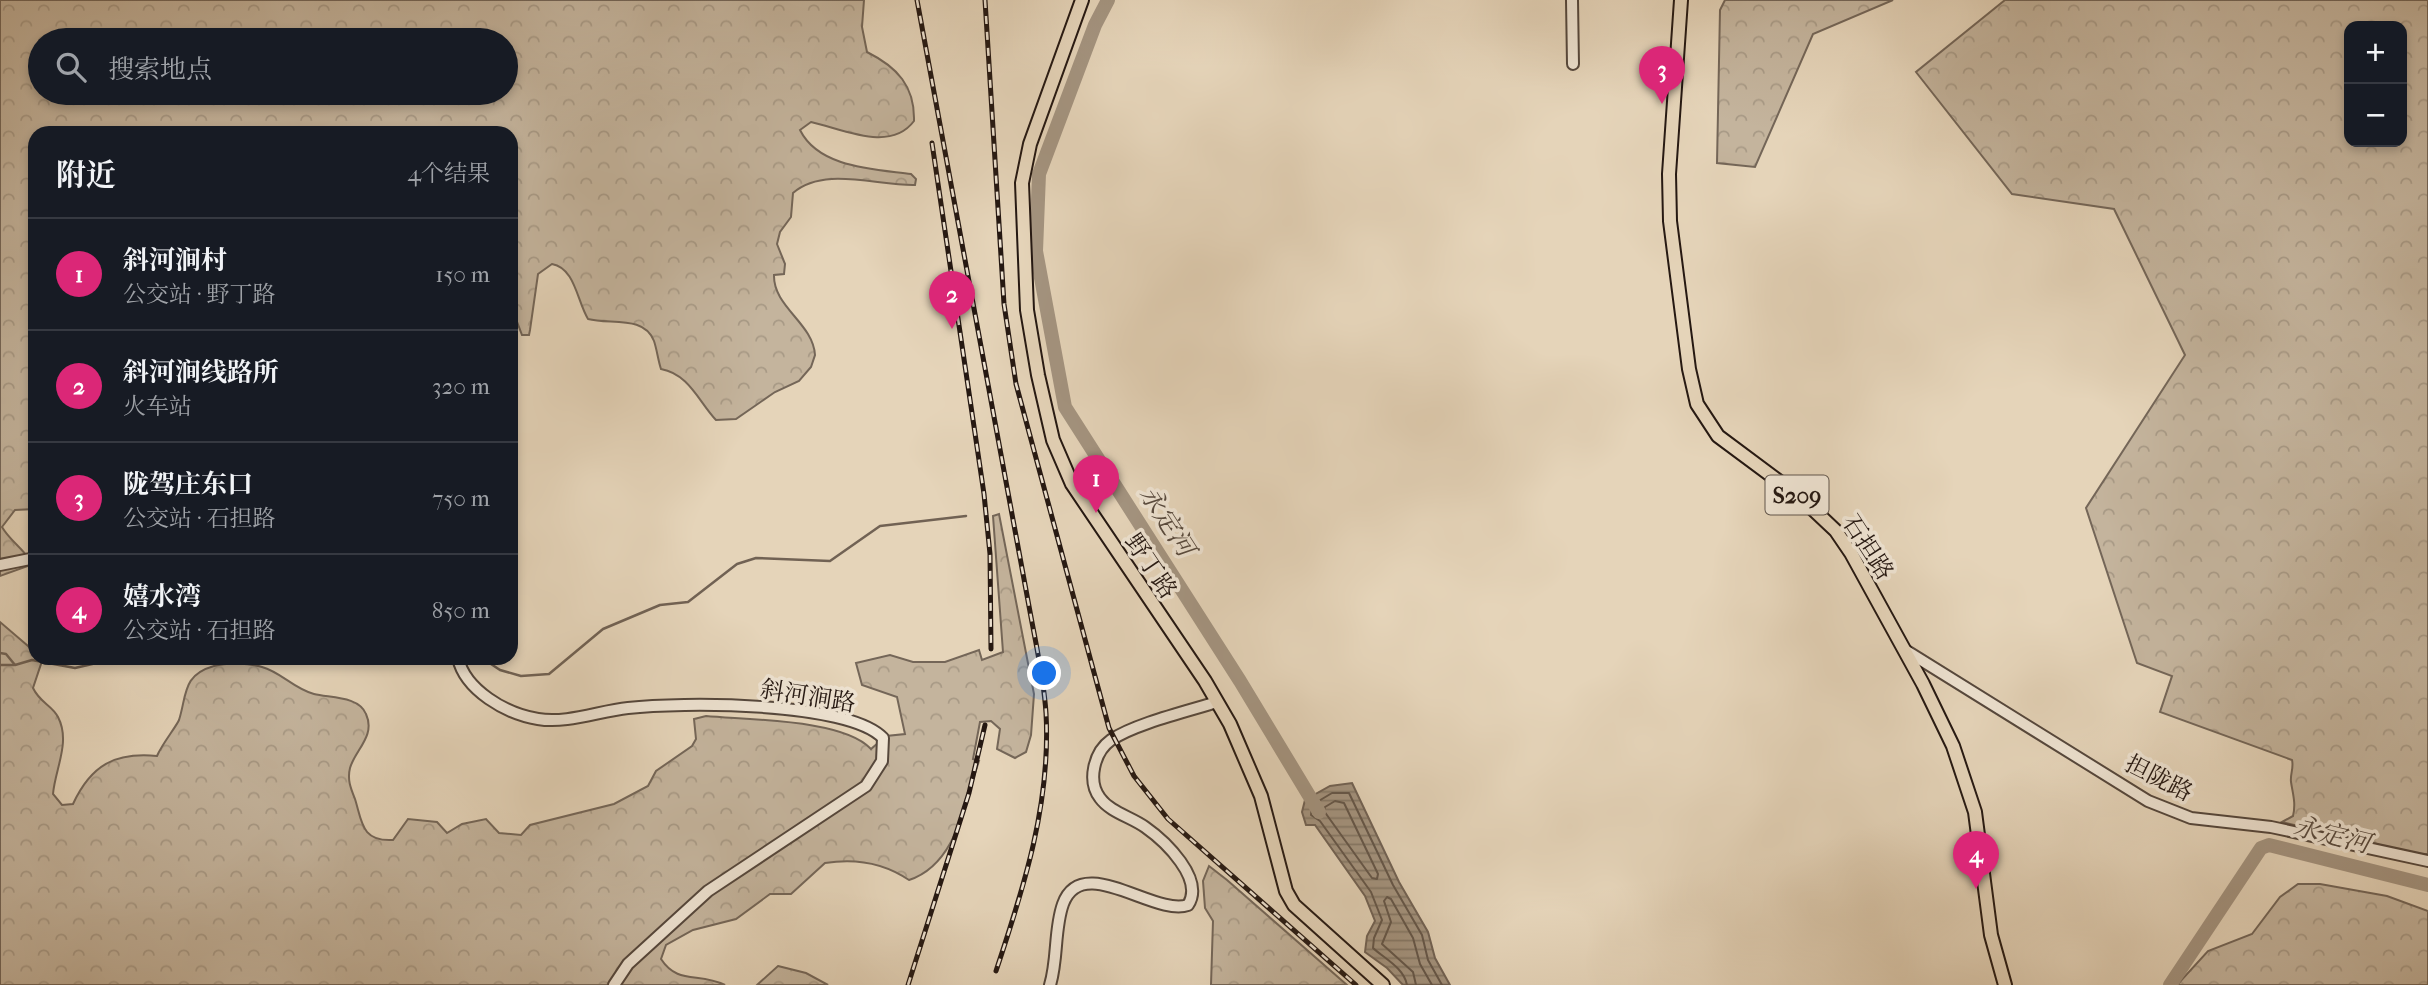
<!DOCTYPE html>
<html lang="zh">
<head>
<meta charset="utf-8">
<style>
  :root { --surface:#171b24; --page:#20242c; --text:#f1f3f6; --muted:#9ea1a6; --line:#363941; --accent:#db2777 }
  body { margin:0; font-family:"IM FELL French Canon","Noto Serif SC",serif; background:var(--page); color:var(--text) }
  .controls { position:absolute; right:21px; top:21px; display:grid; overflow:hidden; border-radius:14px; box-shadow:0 4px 10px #0003 }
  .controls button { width:63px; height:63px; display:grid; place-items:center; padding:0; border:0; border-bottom:2px solid var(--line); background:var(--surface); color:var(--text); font:35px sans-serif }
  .you { position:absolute; left:1045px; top:674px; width:24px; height:24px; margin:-18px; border:5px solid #fff; border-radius:50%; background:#1a73e8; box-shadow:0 0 0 10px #1a73e833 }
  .badge { display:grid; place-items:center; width:46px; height:46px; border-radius:50%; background:var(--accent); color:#fff; font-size:23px; font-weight:700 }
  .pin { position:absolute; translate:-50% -58px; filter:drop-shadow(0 2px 4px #0008) }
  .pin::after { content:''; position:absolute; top:37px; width:24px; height:21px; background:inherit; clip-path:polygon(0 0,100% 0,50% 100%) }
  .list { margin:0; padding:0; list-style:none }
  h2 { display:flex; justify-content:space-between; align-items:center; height:91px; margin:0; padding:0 28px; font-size:30px }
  h2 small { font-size:23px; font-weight:400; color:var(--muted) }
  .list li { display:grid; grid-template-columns:46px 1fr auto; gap:21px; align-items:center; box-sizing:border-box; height:112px; padding:0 28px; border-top:2px solid var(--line) }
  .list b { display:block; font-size:26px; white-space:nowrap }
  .list p { margin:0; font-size:23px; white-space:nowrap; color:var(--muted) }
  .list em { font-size:23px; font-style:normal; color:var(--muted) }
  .icon { flex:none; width:38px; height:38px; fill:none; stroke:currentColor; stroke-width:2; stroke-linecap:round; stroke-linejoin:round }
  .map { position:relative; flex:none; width:2428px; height:985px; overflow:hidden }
  .search { position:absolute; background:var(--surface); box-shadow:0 4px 10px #0003; left:28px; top:28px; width:490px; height:77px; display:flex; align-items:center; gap:18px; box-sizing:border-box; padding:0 24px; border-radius:38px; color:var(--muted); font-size:26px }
  .panel { position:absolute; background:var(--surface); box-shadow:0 4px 10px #0003; left:28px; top:126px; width:490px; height:539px; border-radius:21px }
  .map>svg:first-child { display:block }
  .forest { fill:url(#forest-crowns); stroke:#746658; stroke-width:2; fill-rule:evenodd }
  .water { fill:url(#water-rules); stroke:#716254; stroke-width:2 }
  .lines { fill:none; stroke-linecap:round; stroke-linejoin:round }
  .shore { stroke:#645649; stroke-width:2 }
  .stream { stroke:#716254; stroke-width:2.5 }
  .river { stroke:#a49480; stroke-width:14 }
  .minor-casing { stroke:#55473c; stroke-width:14 }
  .major-casing { stroke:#251812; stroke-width:16 }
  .minor { stroke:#eee3d2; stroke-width:10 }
  .major { stroke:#e5d4b9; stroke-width:12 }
  .rail-casing { stroke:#251812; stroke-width:5 }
  .rail { stroke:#eee3d2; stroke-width:2.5; stroke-dasharray:8; stroke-linecap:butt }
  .labels { text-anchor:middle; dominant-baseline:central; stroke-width:7; stroke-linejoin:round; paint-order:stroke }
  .shield { fill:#eee3d2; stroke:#61554c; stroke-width:2 }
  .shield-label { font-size:23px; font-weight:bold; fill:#251812 }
  .street-label { font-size:24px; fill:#251812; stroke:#eee3d2 }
  .water-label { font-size:26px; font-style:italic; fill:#584a3e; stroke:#eee3d2 }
</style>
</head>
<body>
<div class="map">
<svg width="2428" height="985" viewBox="0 0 2428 985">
  <defs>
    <pattern id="forest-crowns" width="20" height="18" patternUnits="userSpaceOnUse" patternTransform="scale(1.75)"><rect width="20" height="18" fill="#c4b49d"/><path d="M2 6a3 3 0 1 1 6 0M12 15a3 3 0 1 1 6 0" fill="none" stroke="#a89a86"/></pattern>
    <pattern id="water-rules" width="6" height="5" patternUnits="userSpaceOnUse" patternTransform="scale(1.75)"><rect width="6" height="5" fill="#a49480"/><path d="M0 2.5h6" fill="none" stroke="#857867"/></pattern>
  </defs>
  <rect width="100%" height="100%" fill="#e5d4b9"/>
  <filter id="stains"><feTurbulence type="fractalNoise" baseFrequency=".00286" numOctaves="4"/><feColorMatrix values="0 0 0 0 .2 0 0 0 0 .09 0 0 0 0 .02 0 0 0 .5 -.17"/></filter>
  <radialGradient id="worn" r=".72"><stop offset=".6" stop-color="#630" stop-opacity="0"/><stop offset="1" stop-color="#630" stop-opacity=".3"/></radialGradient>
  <g class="forest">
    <path d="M0 0H864L862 27 867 52C897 67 915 86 914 121 890 153 843 129 811 122L800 130C819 168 874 169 911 174L916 179 915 185C877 186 824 166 793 193L791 217 780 232 777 244 785 264 784 274 774 275C773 307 813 323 815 355L811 367 799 381 775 392 736 419 716 420C699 402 689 374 661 369 658 360 657 350 654 341 644 315 610 325 588 319 577 301 575 268 552 264L538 274 530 330 529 335H522L516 319 515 265 511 258V133H35V509L15 510 2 527C10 541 23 548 31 562L28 566 0 576ZM40 40H506V93H40Z"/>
    <polygon points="1725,0 1893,0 1813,34 1755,167 1717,163 1720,10"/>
    <path d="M2005 0H2428V854L2419 855 2282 822 2293 816C2296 803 2293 795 2291 782 2290 774 2294 768 2292 760L2160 712 2172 676 2137 663 2086 508 2185 355 2114 209 2012 194 1916 72ZM2349 26H2402V142H2349Z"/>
    <path d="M999 514 1034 694 1031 735 1026 752 1015 758 997 749 1000 729 991 721 980 722 973 759 979 761C964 804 957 864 909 880 884 863 856 858 825 863L791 894H770L736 919 693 930 666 945 661 959C678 985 698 972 725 985H0V622L35 652V658L42 661 33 688C40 703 52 705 58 717 71 742 55 769 53 794L62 805 73 804C91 765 115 752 157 756 162 744 176 727 179 720 187 695 182 675 214 666 228 662 248 663 262 667 281 672 294 689 314 694 330 698 359 696 366 714 376 736 355 750 350 768 347 780 351 789 355 799 362 821 361 842 393 840L408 819 437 822 447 833 462 824 486 819 499 833 521 835 530 825 614 804 648 786 656 771 692 746 696 739 694 719 706 716C748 720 844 719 871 749L886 736 905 734 897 697 862 685 856 663 890 655 913 662H945L979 650 982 660 1003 652 993 516Z"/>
    <polygon points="1209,866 1227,880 1347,985 1211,985 1213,921 1205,908 1203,881"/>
    <polygon points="2298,884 2320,884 2387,896 2428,911 2428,985 2177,985 2208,951 2252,934 2280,897"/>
    <polygon points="778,966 806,973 828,985 757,985"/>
  </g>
  <polygon class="water" points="1352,783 1399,882 1428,932 1435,958 1450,985 1403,985 1387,968 1365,952 1367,936 1375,921 1365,896 1315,825 1306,825 1302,812 1305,800 1330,786"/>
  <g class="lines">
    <g class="shore">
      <polygon points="1335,801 1344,803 1378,874 1377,879 1372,878 1324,811 1325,807"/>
      <path d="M1407 985C1404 968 1385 959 1373 948L1374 938 1382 920 1371 892 1320 821 1311 815 1312 805 1332 793H1349L1393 885 1422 935 1428 960 1442 985"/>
      <polyline points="1416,985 1413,972 1382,944 1391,922 1384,901 1387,897 1391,899 1413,938 1420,964 1432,985"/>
    </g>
    <g class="stream">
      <polyline points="1092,495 1118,491"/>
      <polyline points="0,653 6,654 15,665 32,660 75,668 118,658"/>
      <polyline points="482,658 500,670 521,676 549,674 603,629 660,605 688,602 737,564 756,558 830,561 880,526 966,516"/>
      <polyline points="0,665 14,665"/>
    </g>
    <g class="river">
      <polyline points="1108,0 1095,25 1039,174 1036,251 1065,407 1240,681 1319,812"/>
      <polyline points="2170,985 2261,848 2269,845 2428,885"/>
    </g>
    <g class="minor-casing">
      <g id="minor">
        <polyline points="1572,0 1573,64"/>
        <polyline points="0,565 35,558"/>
        <polyline points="1905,650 2148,801 2191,818 2271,827 2428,861"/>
        <path d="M458 658C465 690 506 714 538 719 567 724 599 711 628 708 679 702 848 701 883 738L882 761 866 786 708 891 628 964 614 985"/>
        <path d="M1050 985C1058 959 1054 929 1063 904 1082 852 1155 917 1188 905 1205 879 1165 841 1145 827 1131 817 1110 812 1100 798 1087 781 1094 752 1111 740 1134 724 1188 711 1217 702"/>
      </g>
    </g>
    <g class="major-casing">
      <g id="major">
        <polyline points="1082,0 1030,144 1022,183 1027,310 1038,375 1053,440 1072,484 1205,681 1230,724 1261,796 1286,891 1294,905 1383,985"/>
        <polyline points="1681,0 1669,174 1670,221 1689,369 1697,404 1718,436 1800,497 1836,531 1851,553 1923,684 1953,746 1975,812 1991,935 2005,985"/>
      </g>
    </g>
    <use href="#minor" class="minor"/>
    <use href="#major" class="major"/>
    <g class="rail-casing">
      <g id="rail">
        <path d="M917 0 1031 617C1037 649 1044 681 1046 713 1051 803 1024 887 996 971"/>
        <polyline points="985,0 1004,304 1016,384 1109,728 1134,776 1168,819 1356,985"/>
        <polyline points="932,143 984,494 990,554 991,649"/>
        <polyline points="908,985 969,793 985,725"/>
      </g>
    </g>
    <use href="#rail" class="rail"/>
  </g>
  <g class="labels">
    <rect class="shield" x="1765.5" y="475.5" width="63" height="39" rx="5"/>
    <g class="shield-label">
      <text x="1797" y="495">S209</text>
    </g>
    <g class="street-label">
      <text transform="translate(1868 547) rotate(57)">石担路</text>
      <text transform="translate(1151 566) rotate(56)">野丁路</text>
      <text transform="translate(808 696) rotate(9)">斜河涧路</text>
      <text transform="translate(2159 778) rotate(27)">担陇路</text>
    </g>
    <g class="water-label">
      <text transform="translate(1167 521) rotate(57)">永定河</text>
      <text transform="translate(2332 835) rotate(14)">永定河</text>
    </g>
  </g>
  <rect width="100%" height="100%" filter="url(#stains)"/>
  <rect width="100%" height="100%" fill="url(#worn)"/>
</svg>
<div class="controls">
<button>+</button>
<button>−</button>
</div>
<div class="you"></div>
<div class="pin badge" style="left:1096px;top:513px">1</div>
<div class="pin badge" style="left:952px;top:329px">2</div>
<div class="pin badge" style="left:1662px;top:104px">3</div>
<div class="pin badge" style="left:1976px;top:889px">4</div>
<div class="search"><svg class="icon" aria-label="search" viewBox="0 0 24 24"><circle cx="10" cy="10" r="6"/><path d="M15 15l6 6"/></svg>搜索地点</div>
<section class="panel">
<h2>附近<small>4个结果</small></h2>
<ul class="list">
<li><span class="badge">1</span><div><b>斜河涧村</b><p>公交站 · 野丁路</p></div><em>150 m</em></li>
<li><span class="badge">2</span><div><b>斜河涧线路所</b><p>火车站</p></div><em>320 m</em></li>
<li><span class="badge">3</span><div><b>陇驾庄东口</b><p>公交站 · 石担路</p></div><em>750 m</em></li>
<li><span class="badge">4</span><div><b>嬉水湾</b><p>公交站 · 石担路</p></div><em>850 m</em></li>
</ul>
</section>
</div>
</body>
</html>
